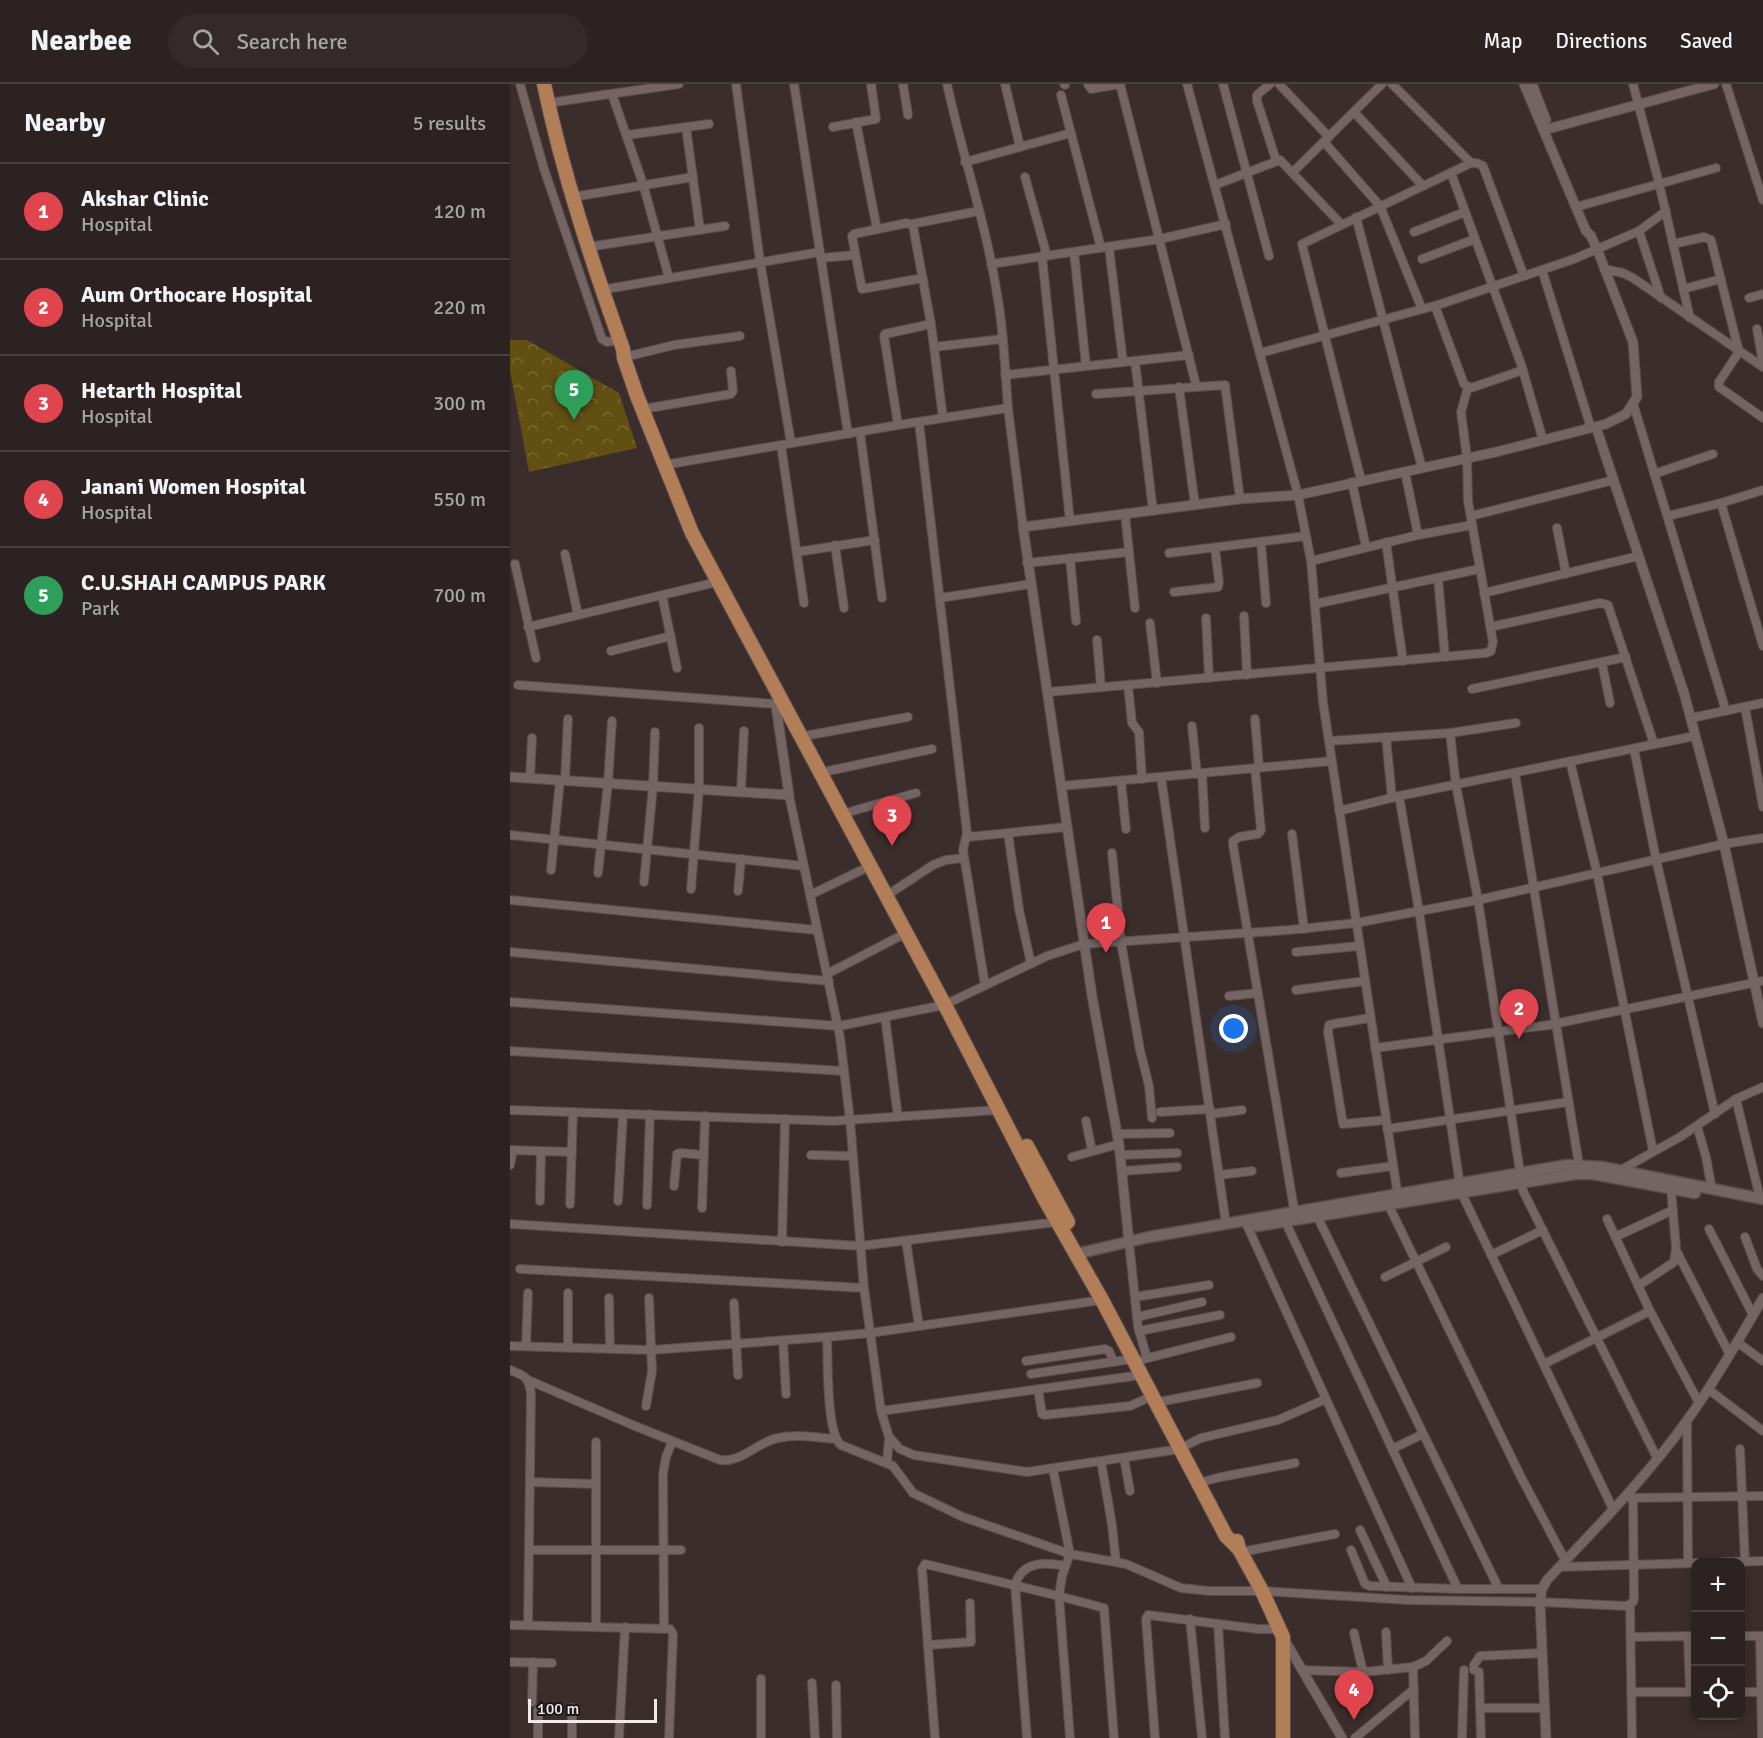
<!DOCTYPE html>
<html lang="en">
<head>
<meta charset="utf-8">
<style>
  :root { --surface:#2c2221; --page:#342a2a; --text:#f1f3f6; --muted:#a6a4a5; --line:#483f3f; --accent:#db2777 }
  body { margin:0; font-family:Signika,sans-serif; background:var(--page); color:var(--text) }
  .controls { position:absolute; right:18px; bottom:18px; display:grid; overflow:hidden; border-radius:12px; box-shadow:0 3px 9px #0003 }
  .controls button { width:54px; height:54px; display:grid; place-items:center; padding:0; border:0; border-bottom:2px solid var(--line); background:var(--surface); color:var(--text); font:30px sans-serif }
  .scale { position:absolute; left:18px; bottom:15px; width:129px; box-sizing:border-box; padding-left:6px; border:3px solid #f2e9e8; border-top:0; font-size:16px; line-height:21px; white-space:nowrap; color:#f2e9e8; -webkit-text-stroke:4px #1e1717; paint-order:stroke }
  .you { position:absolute; left:724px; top:945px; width:21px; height:21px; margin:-15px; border:4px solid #fff; border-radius:50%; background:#1a73e8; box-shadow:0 0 0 9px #1a73e833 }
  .badge { display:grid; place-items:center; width:39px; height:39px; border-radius:50%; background:var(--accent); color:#fff; font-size:20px; font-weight:700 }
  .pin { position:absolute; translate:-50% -50px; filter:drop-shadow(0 2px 3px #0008) }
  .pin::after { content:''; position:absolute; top:32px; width:21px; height:18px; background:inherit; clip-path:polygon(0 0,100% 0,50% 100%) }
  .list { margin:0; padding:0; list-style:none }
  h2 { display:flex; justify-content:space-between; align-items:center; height:78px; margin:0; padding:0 24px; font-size:26px }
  h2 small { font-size:20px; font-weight:400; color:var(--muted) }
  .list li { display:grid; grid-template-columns:39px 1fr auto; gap:18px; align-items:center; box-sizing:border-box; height:96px; padding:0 24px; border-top:2px solid var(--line) }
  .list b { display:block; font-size:22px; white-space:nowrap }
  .list p { margin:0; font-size:20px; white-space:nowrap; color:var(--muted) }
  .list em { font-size:20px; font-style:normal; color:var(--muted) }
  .icon { flex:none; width:33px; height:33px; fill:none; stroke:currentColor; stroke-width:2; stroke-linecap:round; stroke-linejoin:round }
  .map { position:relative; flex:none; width:1253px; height:1654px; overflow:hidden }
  header { display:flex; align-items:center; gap:36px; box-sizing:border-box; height:84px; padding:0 30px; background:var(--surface); border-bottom:2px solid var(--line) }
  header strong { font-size:28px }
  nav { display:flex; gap:33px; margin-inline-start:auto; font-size:21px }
  .search { width:420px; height:54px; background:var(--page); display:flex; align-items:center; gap:15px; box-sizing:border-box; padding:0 21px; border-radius:33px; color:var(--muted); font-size:22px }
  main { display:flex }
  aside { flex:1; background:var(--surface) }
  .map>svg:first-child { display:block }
  .forest { fill:url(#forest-crowns) }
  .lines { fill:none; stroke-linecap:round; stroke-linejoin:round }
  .minor-casing { stroke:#584c4c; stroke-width:10 }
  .tertiary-casing { stroke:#584c4c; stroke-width:11 }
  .secondary-casing { stroke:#584c4c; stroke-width:13 }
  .trunk-casing { stroke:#584c4c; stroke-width:16 }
  .minor { stroke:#746463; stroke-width:8 }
  .tertiary { stroke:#746463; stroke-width:9 }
  .secondary { stroke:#746463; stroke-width:10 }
  .trunk { stroke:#b27e58; stroke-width:14 }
</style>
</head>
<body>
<header>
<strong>Nearbee</strong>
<div class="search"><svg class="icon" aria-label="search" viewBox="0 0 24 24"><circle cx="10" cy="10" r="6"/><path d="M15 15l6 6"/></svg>Search here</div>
<nav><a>Map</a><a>Directions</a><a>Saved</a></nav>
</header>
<main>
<aside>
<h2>Nearby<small>5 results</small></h2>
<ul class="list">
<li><span class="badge" style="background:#e0444e">1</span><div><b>Akshar Clinic</b><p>Hospital</p></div><em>120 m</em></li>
<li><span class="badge" style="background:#e0444e">2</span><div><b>Aum Orthocare Hospital</b><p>Hospital</p></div><em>220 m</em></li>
<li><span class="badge" style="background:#e0444e">3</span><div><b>Hetarth Hospital</b><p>Hospital</p></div><em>300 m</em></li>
<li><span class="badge" style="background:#e0444e">4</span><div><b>Janani Women Hospital</b><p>Hospital</p></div><em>550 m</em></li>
<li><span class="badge" style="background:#2e9e5b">5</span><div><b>C.U.SHAH CAMPUS PARK</b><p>Park</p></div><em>700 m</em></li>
</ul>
</aside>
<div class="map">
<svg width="1253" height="1654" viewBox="0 0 1253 1654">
  <defs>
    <pattern id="forest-crowns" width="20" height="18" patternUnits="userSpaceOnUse" patternTransform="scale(1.5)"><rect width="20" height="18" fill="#625012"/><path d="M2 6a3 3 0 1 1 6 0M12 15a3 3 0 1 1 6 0" fill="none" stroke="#796934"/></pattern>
  </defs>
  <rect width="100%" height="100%" fill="#3b2d2c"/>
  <polygon class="forest" points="0,256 17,256 109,309 127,364 19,388 0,286"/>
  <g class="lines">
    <g class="minor-casing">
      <g id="minor">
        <polyline points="10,0 34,85 92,255 97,258 110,256"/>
        <polyline points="226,0 250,177 281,359"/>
        <polyline points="284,0 338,350"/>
        <polyline points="393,0 398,31"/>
        <path d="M437 0C452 70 476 139 487 210 494 247 495 286 498 324"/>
        <polyline points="495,0 510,63"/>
        <polyline points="554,0 555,1"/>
        <polyline points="578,0 581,5 610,0"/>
        <polyline points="610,0 686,301"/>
        <polyline points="677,0 788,411 801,477 813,618 888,1113"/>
        <polyline points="713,0 759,172"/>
        <polyline points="760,0 747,11 747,17 766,76"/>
        <polyline points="769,0 819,53"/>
        <polyline points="882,0 961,79"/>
        <polyline points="1123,0 1149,99 1180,234"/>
        <polyline points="1216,0 1253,116"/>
        <polyline points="102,10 133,100 159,194"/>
        <polyline points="551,11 591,164"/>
        <polyline points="38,19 169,0"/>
        <polyline points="844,28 913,102"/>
        <polyline points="346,38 367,145"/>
        <polyline points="176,43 190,146"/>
        <polyline points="323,43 366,35 361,0"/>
        <polyline points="117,51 199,40"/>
        <polyline points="814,58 870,122 912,225"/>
        <polyline points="455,78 561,49"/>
        <polyline points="783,88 872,0"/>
        <polyline points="941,89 1011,280 1033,356"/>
        <polyline points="515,93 537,172"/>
        <polyline points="705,101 770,76 831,140"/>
        <polyline points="63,113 183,93"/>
        <polyline points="1066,123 1206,84"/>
        <polyline points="846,133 912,384"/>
        <polyline points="402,140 469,127"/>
        <polyline points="1129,147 1151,214"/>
        <polyline points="904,148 955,128"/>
        <polyline points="1163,160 1194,153 1201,156 1229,268 1209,298 1209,303 1253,334"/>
        <polyline points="78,163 215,142"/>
        <polyline points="599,163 613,278"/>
        <polyline points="564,168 576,282"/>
        <polyline points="532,172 560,437"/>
        <polyline points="311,174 345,171"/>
        <polyline points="912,175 965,155"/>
        <polyline points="481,180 650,155 716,140"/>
        <polyline points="1094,185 1113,189 1123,194 1253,283"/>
        <polyline points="1032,186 1081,344"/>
        <polyline points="413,194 352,205 342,152 344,150 397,139 403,142 421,240 433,334"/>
        <polyline points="1173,205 1211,195"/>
        <polyline points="91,206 310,168"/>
        <polyline points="1239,214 1253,210"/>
        <polyline points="925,222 954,300 961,304 1013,286"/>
        <polyline points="1247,245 1253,280"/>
        <polyline points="424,263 492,255"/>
        <polyline points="750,269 931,220 1064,175 1129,147 1156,127"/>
        <polyline points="119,272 164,261 230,252"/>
        <polyline points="625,277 643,427"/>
        <polyline points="495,291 679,271"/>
        <polyline points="669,303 685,421"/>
        <polyline points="586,310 715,301 730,415"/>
        <polyline points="1123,319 1216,627"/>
        <polyline points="139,324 221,310 223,307 221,287"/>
        <polyline points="409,338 457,749 453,766 475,901"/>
        <polyline points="388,341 374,252 375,250 421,240"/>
        <polyline points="350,348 372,514"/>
        <polyline points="271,361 294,519"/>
        <polyline points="154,381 388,341 498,324 513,443"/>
        <polyline points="895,388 908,451"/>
        <polyline points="1144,390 1203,370"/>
        <polyline points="851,396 792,160 961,79 967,79 973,82 1014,192"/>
        <polyline points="842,398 856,463"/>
        <polyline points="1211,419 1253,562"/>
        <polyline points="615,430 625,524"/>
        <polyline points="961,432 1104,396"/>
        <polyline points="1158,432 1211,419 1253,406"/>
        <polyline points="1047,444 1056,490"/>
        <polyline points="751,458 756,519"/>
        <polyline points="876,458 893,577"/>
        <polyline points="325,461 334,524"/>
        <polyline points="287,468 365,456"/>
        <polyline points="659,469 796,452"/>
        <polyline points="55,470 68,531"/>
        <polyline points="560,474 566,537"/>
        <polyline points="801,477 908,451 962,441"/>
        <polyline points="517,479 619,468"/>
        <polyline points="5,480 26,574"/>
        <polyline points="928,494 935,573"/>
        <polyline points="664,508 708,503 709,498 705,464"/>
        <polyline points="974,509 1129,472"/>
        <polyline points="152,511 167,584"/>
        <polyline points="430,514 521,500"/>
        <polyline points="805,520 969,485"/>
        <polyline points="734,532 737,591"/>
        <polyline points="696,534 699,594"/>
        <polyline points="640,539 647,599"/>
        <polyline points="18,543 207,498"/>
        <polyline points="980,543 1090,519 1098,521 1144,660"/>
        <polyline points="587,556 591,603"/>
        <polyline points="101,567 161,552"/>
        <polyline points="1092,579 1100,619"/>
        <polyline points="8,601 266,620"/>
        <polyline points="618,601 622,639 629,648 632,695"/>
        <polyline points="962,605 1116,573"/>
        <polyline points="538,608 976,569 981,567 983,558 958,417 957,374 951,328 958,303"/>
        <polyline points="1235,623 1253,723"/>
        <polyline points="1181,634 1253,619"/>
        <polyline points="745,635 749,683"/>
        <polyline points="682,642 687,690"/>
        <polyline points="940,649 946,701 968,816 1013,1107 1147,1374"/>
        <polyline points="300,651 398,633"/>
        <polyline points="876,653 882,714"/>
        <polyline points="819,657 940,649 1006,639"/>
        <polyline points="1124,665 1146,775 1205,1030"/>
        <polyline points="1060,677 1087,789 1143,1067"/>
        <polyline points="745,684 751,746 748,750 729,753 723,757 723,761 785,1131"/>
        <polyline points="318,687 422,665"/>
        <polyline points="692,689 695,744"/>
        <polyline points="1005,689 1069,1081"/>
        <polyline points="651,693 716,1140"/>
        <polyline points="20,694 22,654"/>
        <polyline points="55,696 58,635"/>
        <polyline points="611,697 616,745"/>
        <polyline points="551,702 822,677"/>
        <polyline points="231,707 234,647"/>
        <polyline points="279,711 330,953 340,1036 354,1204 371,1327 379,1353 390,1365 404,1371 517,1388 670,1365"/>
        <polyline points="889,712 909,827 951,1108 1103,1425"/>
        <polyline points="829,727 889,712 1185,652"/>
        <polyline points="339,728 406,709"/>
        <polyline points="498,749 509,825 521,880"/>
        <polyline points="782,750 794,845"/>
        <polyline points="0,751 294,782"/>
        <polyline points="457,753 557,743"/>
        <polyline points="602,769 611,858 630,966 639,1002 642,1034"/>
        <polyline points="41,786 50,696"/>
        <polyline points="88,789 98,699 102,637"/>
        <polyline points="134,798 143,702 145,648"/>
        <polyline points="181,805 189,705 189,644"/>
        <polyline points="228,807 231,775"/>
        <polyline points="300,811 360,782"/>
        <polyline points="376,812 423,781 436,776 454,774"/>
        <polyline points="0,816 307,846"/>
        <polyline points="0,868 319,897"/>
        <polyline points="786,868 849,862"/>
        <polyline points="317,890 396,849"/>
        <polyline points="786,906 855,897"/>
        <polyline points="719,912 748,909"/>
        <polyline points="0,918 329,942 434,921 537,872 574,860 779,846 846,839 968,816 1214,760 1253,754"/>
        <polyline points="375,933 388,1033"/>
        <polyline points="860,934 823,940 819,941 818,948 833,1040 876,1036"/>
        <polyline points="865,964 1039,941 1253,897"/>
        <polyline points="0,967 334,987"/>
        <polyline points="1226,1015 1250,1114"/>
        <polyline points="0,1026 323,1037 488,1026"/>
        <polyline points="650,1028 700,1025"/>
        <polyline points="701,1030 732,1026"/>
        <polyline points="576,1037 582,1067"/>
        <polyline points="1187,1042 1196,1073 1202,1106"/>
        <polyline points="877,1045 1058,1018"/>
        <polyline points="608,1050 660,1049"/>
        <polyline points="0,1066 62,1068"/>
        <polyline points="301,1071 342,1072"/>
        <polyline points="611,1071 667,1069"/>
        <polyline points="562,1073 609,1060"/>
        <polyline points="0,1081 3,1066"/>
        <polyline points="612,1087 667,1083"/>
        <polyline points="1109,1087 1170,1053 1226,1015 1253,1003"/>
        <polyline points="831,1089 883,1082"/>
        <polyline points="709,1091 742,1087"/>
        <polyline points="164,1102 167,1070 171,1069 194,1071"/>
        <polyline points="30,1117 31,1067"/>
        <polyline points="108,1117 113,1030"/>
        <polyline points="877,1118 1011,1393 1055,1476"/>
        <polyline points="60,1120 63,1028"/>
        <polyline points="137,1121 140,1030"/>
        <polyline points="192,1124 195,1032"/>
        <polyline points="807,1132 989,1505"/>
        <polyline points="1097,1135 1140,1227 1189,1319"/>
        <polyline points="735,1137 902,1504"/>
        <polyline points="775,1137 948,1505"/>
        <polyline points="0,1140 350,1162 547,1138"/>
        <polyline points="1199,1145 1243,1231"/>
        <polyline points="1105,1153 1163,1126"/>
        <polyline points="1235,1153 1247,1185 1253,1192"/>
        <polyline points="396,1157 409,1242"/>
        <polyline points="272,1158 275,1035"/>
        <polyline points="619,1158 628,1243 637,1274"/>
        <polyline points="1167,1168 1220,1271"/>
        <polyline points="981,1171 1033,1146"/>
        <polyline points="10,1185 354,1204"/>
        <polyline points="875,1193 936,1163"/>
        <polyline points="1128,1202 1164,1178 1166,1164 1161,1105"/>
        <polyline points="58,1209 58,1264"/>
        <polyline points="625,1213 699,1201"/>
        <polyline points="99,1214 100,1265"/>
        <polyline points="224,1219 228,1291"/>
        <polyline points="627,1233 692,1218"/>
        <polyline points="629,1247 710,1231"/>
        <path d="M317 1253C318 1274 316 1349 331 1361L383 1382 403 1409 453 1433 560 1470 616 1480 671 1504 700 1507H752L898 1516 1030 1518 1117 1522 1123 1518 1124 1514 1123 1414"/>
        <polyline points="273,1256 276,1310"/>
        <polyline points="1227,1258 1253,1277"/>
        <polyline points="0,1262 141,1266 317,1253 360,1249 592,1216"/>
        <polyline points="16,1262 18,1209"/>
        <polyline points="634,1275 721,1253"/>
        <polyline points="516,1277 595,1265 599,1267 604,1278"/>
        <polyline points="1034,1280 1140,1227"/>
        <path d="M0 1286C15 1292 18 1292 21 1309L18 1541"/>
        <polyline points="521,1290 622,1275"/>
        <path d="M18 1296 125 1342 210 1376C232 1379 247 1358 268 1354 286 1350 307 1353 325 1355"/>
        <polyline points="528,1305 532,1330 534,1331 620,1322 642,1312"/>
        <polyline points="1198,1305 1253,1347"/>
        <polyline points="654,1317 747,1299"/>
        <polyline points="136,1322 142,1287 139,1214"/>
        <polyline points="371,1327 631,1291"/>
        <polyline points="1177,1337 1178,1479"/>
        <polyline points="677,1361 691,1354 768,1336 816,1315"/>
        <polyline points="882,1365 913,1350"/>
        <polyline points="1230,1365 1235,1478"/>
        <polyline points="614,1374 620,1407"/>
        <polyline points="591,1377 602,1441 606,1478"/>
        <polyline points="377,1379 379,1353"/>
        <polyline points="543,1385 560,1470 552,1492 549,1512 560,1654"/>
        <polyline points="20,1398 86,1400"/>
        <polyline points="688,1399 711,1393 785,1379"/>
        <polyline points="1121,1414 1253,1412"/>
        <polyline points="850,1446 877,1503"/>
        <polyline points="19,1466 171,1466"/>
        <polyline points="841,1466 855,1500 860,1502 948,1505 1032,1505"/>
        <polyline points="731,1468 825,1450"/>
        <polyline points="1213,1478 1253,1477"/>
        <polyline points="1049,1483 1186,1479"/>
        <polyline points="1120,1521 1122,1654"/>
        <polyline points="680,1535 692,1654"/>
        <polyline points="708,1540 715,1654"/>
        <polyline points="0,1541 160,1545 163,1550 159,1654"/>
        <polyline points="86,1542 86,1358"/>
        <polyline points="154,1544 153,1390 156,1373 162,1358"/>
        <polyline points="876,1548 878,1586"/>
        <polyline points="844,1549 853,1588"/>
        <polyline points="1178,1552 1180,1608"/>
        <polyline points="1230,1552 1253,1552"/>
        <polyline points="1250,1552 1252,1654"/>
        <polyline points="1121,1553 1186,1552"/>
        <polyline points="418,1561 461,1558 460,1519"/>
        <polyline points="0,1578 42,1579"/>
        <polyline points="903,1583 905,1654"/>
        <polyline points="792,1586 853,1588 903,1583 916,1577 937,1557"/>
        <polyline points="964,1586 964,1581 970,1572 1032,1569"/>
        <polyline points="969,1588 971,1654"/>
        <polyline points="302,1599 305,1654"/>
        <polyline points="326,1601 327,1654"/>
        <polyline points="1121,1608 1186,1608"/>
        <polyline points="1230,1608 1253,1608"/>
        <polyline points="22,1618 23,1578"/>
        <polyline points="970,1624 1034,1624"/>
        <polyline points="28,1654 28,1626"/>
        <polyline points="62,1654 62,1624"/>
        <polyline points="109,1654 115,1543"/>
        <polyline points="251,1654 251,1595"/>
        <polyline points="425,1654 412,1485 415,1480 549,1512 594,1524 604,1654"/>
        <path d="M517 1654 505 1501C512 1477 535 1478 555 1482"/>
        <polyline points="645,1654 636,1535 638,1531 748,1545 770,1545"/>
        <polyline points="845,1654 904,1605"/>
        <polyline points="952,1654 954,1586"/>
      </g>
    </g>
    <g class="tertiary-casing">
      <g id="tertiary">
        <polyline points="1022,0 1036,36"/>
        <polyline points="1034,46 1204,0"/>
        <polyline points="1086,343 1174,609 1214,760 1253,939"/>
        <polyline points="0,693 279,711 266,622 267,619 273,619"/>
        <polyline points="619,1158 609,1060 582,912 513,443 730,415 788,411 986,368 1096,340 1116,330 1127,313 1123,258 1087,165 1081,152 1076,147 1014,0"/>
        <polyline points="774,1555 832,1654"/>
        <path d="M1036 1654 1030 1518 1032 1505 1037 1496C1086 1444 1137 1393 1178 1335 1206 1296 1229 1255 1253 1214"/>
      </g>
    </g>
    <g class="secondary-casing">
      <g id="secondary">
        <polyline points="747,1142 1065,1090 1083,1090 1185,1109"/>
        <polyline points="566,1170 639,1153 1057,1081 1092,1083 1253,1115"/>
      </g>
    </g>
    <g class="trunk-casing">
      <g id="trunk">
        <path d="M34 0C53 91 82 178 113 265L114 274 127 312 182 449 439 929 534 1114 592 1216 716 1452 729 1465"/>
        <polyline points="517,1062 558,1138"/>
        <polyline points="727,1457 729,1465 752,1507 773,1553 773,1654"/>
      </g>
    </g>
    <use href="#minor" class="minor"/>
    <use href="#tertiary" class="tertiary"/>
    <use href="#secondary" class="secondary"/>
    <use href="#trunk" class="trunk"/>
  </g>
</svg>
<div class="controls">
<button>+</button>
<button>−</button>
<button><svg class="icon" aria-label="locate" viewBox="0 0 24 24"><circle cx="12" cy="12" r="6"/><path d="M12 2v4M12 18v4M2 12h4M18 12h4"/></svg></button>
</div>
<div class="scale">100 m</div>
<div class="you"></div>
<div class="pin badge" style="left:596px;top:869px;background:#e0444e">1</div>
<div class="pin badge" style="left:1009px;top:955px;background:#e0444e">2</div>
<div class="pin badge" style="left:382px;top:762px;background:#e0444e">3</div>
<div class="pin badge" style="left:844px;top:1636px;background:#e0444e">4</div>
<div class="pin badge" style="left:64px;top:336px;background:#2e9e5b">5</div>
</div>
</main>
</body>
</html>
